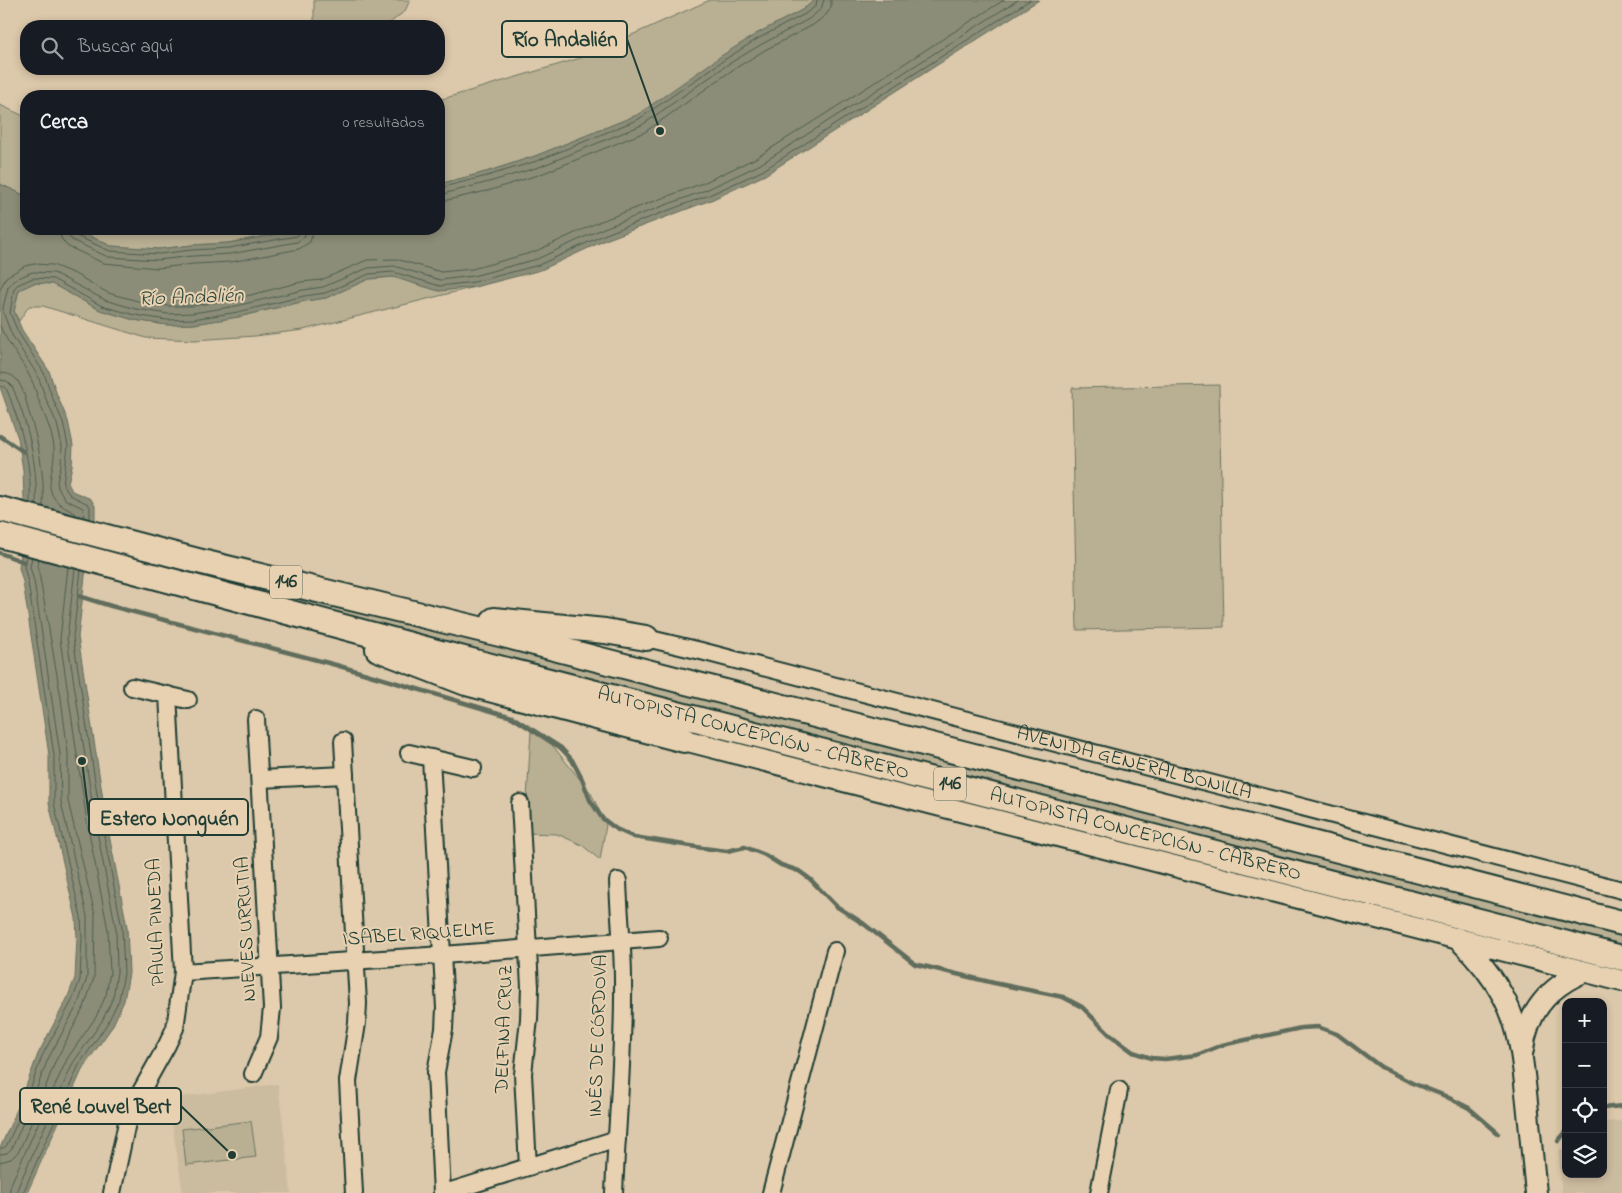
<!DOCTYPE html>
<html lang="es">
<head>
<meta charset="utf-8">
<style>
  :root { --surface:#171b24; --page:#20242c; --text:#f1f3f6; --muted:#9ea1a6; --line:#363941 }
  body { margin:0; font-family:"Indie Flower",sans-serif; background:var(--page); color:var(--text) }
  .controls { position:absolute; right:15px; bottom:15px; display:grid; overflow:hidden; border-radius:10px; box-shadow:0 2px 8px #0003 }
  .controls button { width:45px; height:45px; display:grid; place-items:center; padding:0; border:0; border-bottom:1px solid var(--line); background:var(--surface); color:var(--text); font:25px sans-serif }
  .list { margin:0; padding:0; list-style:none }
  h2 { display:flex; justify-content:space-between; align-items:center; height:65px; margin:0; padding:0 20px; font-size:21px }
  h2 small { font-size:16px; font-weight:400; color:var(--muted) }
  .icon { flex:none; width:28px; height:28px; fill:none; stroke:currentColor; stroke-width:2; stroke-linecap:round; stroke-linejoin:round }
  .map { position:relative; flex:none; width:1622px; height:1193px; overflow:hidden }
  .search { position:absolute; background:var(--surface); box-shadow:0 2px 8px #0003; left:20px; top:20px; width:425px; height:55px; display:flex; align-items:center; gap:12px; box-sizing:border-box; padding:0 18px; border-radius:20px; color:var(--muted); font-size:19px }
  .panel { position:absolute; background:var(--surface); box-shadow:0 2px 8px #0003; left:20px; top:90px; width:425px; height:145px; border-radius:20px }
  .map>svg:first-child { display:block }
  .built { fill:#cbbb9f }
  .green { fill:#b9af93; stroke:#6c7664 }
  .water { fill:#8c8d78; stroke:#606d5d }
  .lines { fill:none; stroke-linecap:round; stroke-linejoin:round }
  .shore { stroke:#4b5d4f; stroke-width:1 }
  .stream { stroke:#606d5d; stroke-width:4.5 }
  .minor-casing { stroke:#1f3d34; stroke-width:20 }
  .major-casing { stroke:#1f3d34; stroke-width:24 }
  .highway-casing { stroke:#1f3d34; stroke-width:28 }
  .minor { stroke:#e8d1b1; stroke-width:16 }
  .major { stroke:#e8d1b1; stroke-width:20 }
  .highway { stroke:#e8d1b1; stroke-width:24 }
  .labels { text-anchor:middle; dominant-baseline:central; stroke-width:4; stroke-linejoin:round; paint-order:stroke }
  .shield { fill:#e8d1b1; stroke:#5b695a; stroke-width:1 }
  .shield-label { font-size:19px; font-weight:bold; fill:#1f3d34 }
  .street-label { font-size:20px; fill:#1f3d34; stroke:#e8d1b1 }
  .water-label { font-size:21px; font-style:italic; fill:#2f493e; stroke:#e8d1b1 }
  .leader { fill:none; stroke:#1f3d34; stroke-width:2 }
  .callout-dot { fill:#1f3d34; stroke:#e8d1b1; stroke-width:2 }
  .callout { fill:#e8d1b1; stroke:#1f3d34; stroke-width:2 }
  .callout-label { font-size:21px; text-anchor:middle; font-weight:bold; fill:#1f3d34 }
</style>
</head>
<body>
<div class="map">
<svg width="1622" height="1193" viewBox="0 0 1622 1193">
  <rect width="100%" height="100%" fill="#dcc8aa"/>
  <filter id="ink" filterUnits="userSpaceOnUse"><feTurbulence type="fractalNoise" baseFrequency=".02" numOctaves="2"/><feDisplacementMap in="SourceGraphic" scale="10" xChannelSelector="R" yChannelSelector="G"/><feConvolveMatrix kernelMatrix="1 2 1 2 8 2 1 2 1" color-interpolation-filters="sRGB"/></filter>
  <g filter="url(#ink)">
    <g class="built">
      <polygon points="278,1084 291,1193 183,1193 171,1116 181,1097"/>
      <polygon points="1622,1121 1622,1193 1562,1193 1558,1150 1566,1149 1566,1174 1603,1174 1603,1122"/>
    </g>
    <g class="green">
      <polygon points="314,0 410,0 405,11 386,26 314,26"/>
      <polygon points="710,0 815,0 802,10 756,34 637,115 535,156 486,172 439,184 439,100 594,54 625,38"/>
      <polygon points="0,105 26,117 26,196 0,184"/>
      <polygon points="75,229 306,229 228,243 192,245 159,249 111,246"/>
      <polygon points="393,277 439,291 475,287 303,330 255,336 195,340 146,338 43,306 29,306 19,321 14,311 19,290 34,283 52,284 100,310 134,320 167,325 194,324 238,317 305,301 326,298 369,279"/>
      <polygon points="1219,385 1224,627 1077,630 1072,388"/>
      <polygon points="179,573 421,627 1622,936 1622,948 419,638"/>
      <polygon points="531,731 552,745 591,793 606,825 600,860 582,845 557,834 525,833"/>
      <polygon points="251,1121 256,1157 186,1165 182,1129"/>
    </g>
    <polygon class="water" points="815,0 1039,0 765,175 711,200 608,239 541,270 475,287 439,291 393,277 369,279 326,298 305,301 238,317 194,324 167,325 134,320 100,310 52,284 34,283 19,290 14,311 22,330 49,371 57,395 68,421 73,445 72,466 68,483 72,491 91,499 95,506 95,520 85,576 78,637 106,819 127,927 129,973 124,1001 112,1027 83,1068 27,1193 0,1193 0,1148 19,1105 38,1054 67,999 75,978 77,938 76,918 49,803 49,755 23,582 19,568 25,527 23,470 18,438 0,387 0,184 26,196 26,229 75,229 111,246 159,249 192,245 228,243 306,229 439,229 439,184 486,172 535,156 637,115 721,56 756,34 802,10"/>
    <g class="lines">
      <g class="shore">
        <polyline points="439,188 487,176 537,161 639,119 724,60 759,38 805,14 816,6 817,0"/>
        <polyline points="439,195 489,182 539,167 642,125 727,65 762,44 809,19 821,9 824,0"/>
        <polyline points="439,202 491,190 541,174 645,132 731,71 765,50 813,25 827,14 831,7 831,0"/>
        <polyline points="59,229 61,238 67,246 103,263 158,268 194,264 231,262 299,249 310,242 314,229"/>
        <polyline points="67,229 68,235 72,240 108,257 158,260 193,256 230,254 297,242 304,237 307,229"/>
        <polyline points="73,229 74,233 79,237 110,251 159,254 192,250 229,248 297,236 300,233 300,229"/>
        <polyline points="0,290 6,277 25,266 34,264 53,265 75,274 108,293 138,301 168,306 192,306 235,299 301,282 321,280 367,260 396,259 441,272 472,269 534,252 601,221 703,183 756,158 1004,0"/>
        <path d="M0 326C8 345 22 360 31 379 35 386 36 394 39 401 44 415 50 426 53 441 60 473 31 493 75 513L77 516"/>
        <path d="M0 373C7 373 13 375 17 380 23 388 26 400 28 409 38 440 45 473 43 507"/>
        <path d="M0 380 7 381 12 386C28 423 38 465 36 505"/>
        <path d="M0 386 4 387 7 390C21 426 32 464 30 503"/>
        <polyline points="84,518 83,508 66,500 58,488 57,481 61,465 62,446 57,424 46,399 38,376 12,335 4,315 3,308 8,287 14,280 32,272 54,273 105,300 136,309 168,314 193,313 236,306 303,290 323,287 368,268 394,266 440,280 473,276 537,259 604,228 706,190 759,165 1018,0"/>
        <polyline points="90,519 90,507 88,504 70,495 63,485 68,446 63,422 52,397 44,373 18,332 10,313 14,289 17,285 33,278 53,279 102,306 135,315 167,320 193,319 238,312 304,296 325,293 369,274 393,272 440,286 474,282 539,265 606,234 709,195 762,171 1030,0"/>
        <polyline points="0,1148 4,1148 7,1145 24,1107 42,1056 72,1001 80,980 82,938 81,917 54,803 54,755 28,582 24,567 26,556"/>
        <polyline points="0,1154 7,1153 12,1148 29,1109 48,1059 78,1004 87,978 87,916 61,802 60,754 34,581 30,567 32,557"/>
        <polyline points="0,1162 11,1159 19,1151 36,1112 55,1062 84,1007 94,978 95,915 68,801 68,753 61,698 38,567 39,559"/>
        <polyline points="9,1193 11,1184 67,1059 96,1017 106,995 110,972 108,930 87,822 60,639 68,567"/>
        <polyline points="17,1193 18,1187 73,1063 102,1021 113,998 117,972 116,929 95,821 67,638 75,569"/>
        <polyline points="23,1193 79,1065 107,1024 119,1000 124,973 122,928 101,820 73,637 81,570"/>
      </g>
      <g class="stream">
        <polyline points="0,436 24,452"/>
        <polyline points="0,553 24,562"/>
        <polyline points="79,596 111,606 336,665 512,717 561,748 572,760 582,779 590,800 602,818 616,829 634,837 703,848 727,851 745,847 765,855 781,865 799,871 810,879 836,906 864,924 915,964 994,983 1063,997 1082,1007 1109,1034 1133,1052 1151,1058 1165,1059 1197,1055 1222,1045 1301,1028 1318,1027 1337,1034 1381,1067 1412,1083 1443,1095 1469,1108 1498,1133"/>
        <polyline points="1603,1108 1622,1106"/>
        <polyline points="1558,1141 1566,1132"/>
      </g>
      <g class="minor-casing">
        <g id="minor">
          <path id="s1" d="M646 638 701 651 1622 890"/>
          <polyline points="132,687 188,700"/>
          <polyline points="343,741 358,1003 357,1023 348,1081 354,1193"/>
          <polyline points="409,753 473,768"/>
          <polyline points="431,758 445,1008 444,1029 436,1072 442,1193"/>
          <polyline points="260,779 345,775"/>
          <polyline points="520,803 530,987 529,1019 523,1074 528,1167"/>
          <polyline points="183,972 443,955 659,938"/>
          <polyline points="253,1074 269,1037 272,1008 256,719"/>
          <polyline points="112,1193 129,1113 167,1045 175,1028 183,972 168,695"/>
          <polyline points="445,1193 617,1139"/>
          <path d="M614 1193C617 1122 624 1051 623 980 623 947 619 914 618 881"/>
          <polyline points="771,1193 835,951"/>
          <polyline points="1099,1193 1119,1090"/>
        </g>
      </g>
      <g class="major-casing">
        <g id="major">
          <polyline points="684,740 1622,981"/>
          <path d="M1457 938C1476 956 1492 975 1504 998 1521 1030 1523 1066 1527 1102 1530 1132 1533 1163 1536 1193"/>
          <path d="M1523 1050C1527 1012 1550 986 1584 972"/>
        </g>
      </g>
      <g class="highway-casing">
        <g id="highway">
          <polyline points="0,509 198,561 504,635 1622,923"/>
          <path id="s2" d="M0 535 437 652 1622 958"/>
          <polyline points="494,620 605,631 646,638"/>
          <polyline points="378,649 466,683 684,740"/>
        </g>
      </g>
      <use href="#minor" class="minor"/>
      <use href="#major" class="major"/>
      <use href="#highway" class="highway"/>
    </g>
  </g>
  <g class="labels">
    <g class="shield">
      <rect x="270" y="565.5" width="32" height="33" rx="4"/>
      <rect x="934" y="767.5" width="32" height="33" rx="4"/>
    </g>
    <g class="shield-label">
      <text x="286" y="582">146</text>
      <text x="950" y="784">146</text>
    </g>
    <g class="street-label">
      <text stroke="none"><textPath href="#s2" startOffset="779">AUTOPISTA CONCEPCIÓN - CABRERO</textPath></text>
      <text stroke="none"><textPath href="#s1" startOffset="504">AVENIDA GENERAL BONILLA</textPath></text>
      <text stroke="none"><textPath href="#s2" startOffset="1184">AUTOPISTA CONCEPCIÓN - CABRERO</textPath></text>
      <text transform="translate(157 922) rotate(-92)">PAULA PINEDA</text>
      <text transform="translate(247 929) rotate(-93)">NIEVES URRUTIA</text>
      <text transform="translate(419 935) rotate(-4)">ISABEL RIQUELME</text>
      <text transform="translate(505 1029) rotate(-88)">DELFINA CRUZ</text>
      <text transform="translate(599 1036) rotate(-88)">INÉS DE CÓRDOVA</text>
    </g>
    <g class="water-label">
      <text transform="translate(191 298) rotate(-2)">Río Andalién</text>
    </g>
  </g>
  <path class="leader" d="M660 131L627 39M82 761L89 817M232 1155L181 1106"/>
  <g class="callout-dot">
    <circle cx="660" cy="131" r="5"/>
    <circle cx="82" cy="761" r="5"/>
    <circle cx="232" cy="1155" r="5"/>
  </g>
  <g class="callout">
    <rect x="502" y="21" width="125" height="36" rx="5"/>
    <rect x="89" y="799" width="159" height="36" rx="5"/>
    <rect x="20" y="1088" width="161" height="36" rx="5"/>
  </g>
  <g class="callout-label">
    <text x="565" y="46">Río Andalién</text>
    <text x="169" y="825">Estero Nonguén</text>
    <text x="101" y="1113">René Louvel Bert</text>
  </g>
</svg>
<div class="controls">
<button>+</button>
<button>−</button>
<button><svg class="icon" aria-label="locate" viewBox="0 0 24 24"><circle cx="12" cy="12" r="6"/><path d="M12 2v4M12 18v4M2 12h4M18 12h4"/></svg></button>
<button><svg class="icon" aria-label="layers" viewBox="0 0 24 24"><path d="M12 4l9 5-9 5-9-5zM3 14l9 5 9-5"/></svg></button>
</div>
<div class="search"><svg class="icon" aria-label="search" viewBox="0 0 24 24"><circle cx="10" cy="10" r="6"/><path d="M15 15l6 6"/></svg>Buscar aquí</div>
<section class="panel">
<h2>Cerca<small>0 resultados</small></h2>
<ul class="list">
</ul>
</section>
</div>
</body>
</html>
